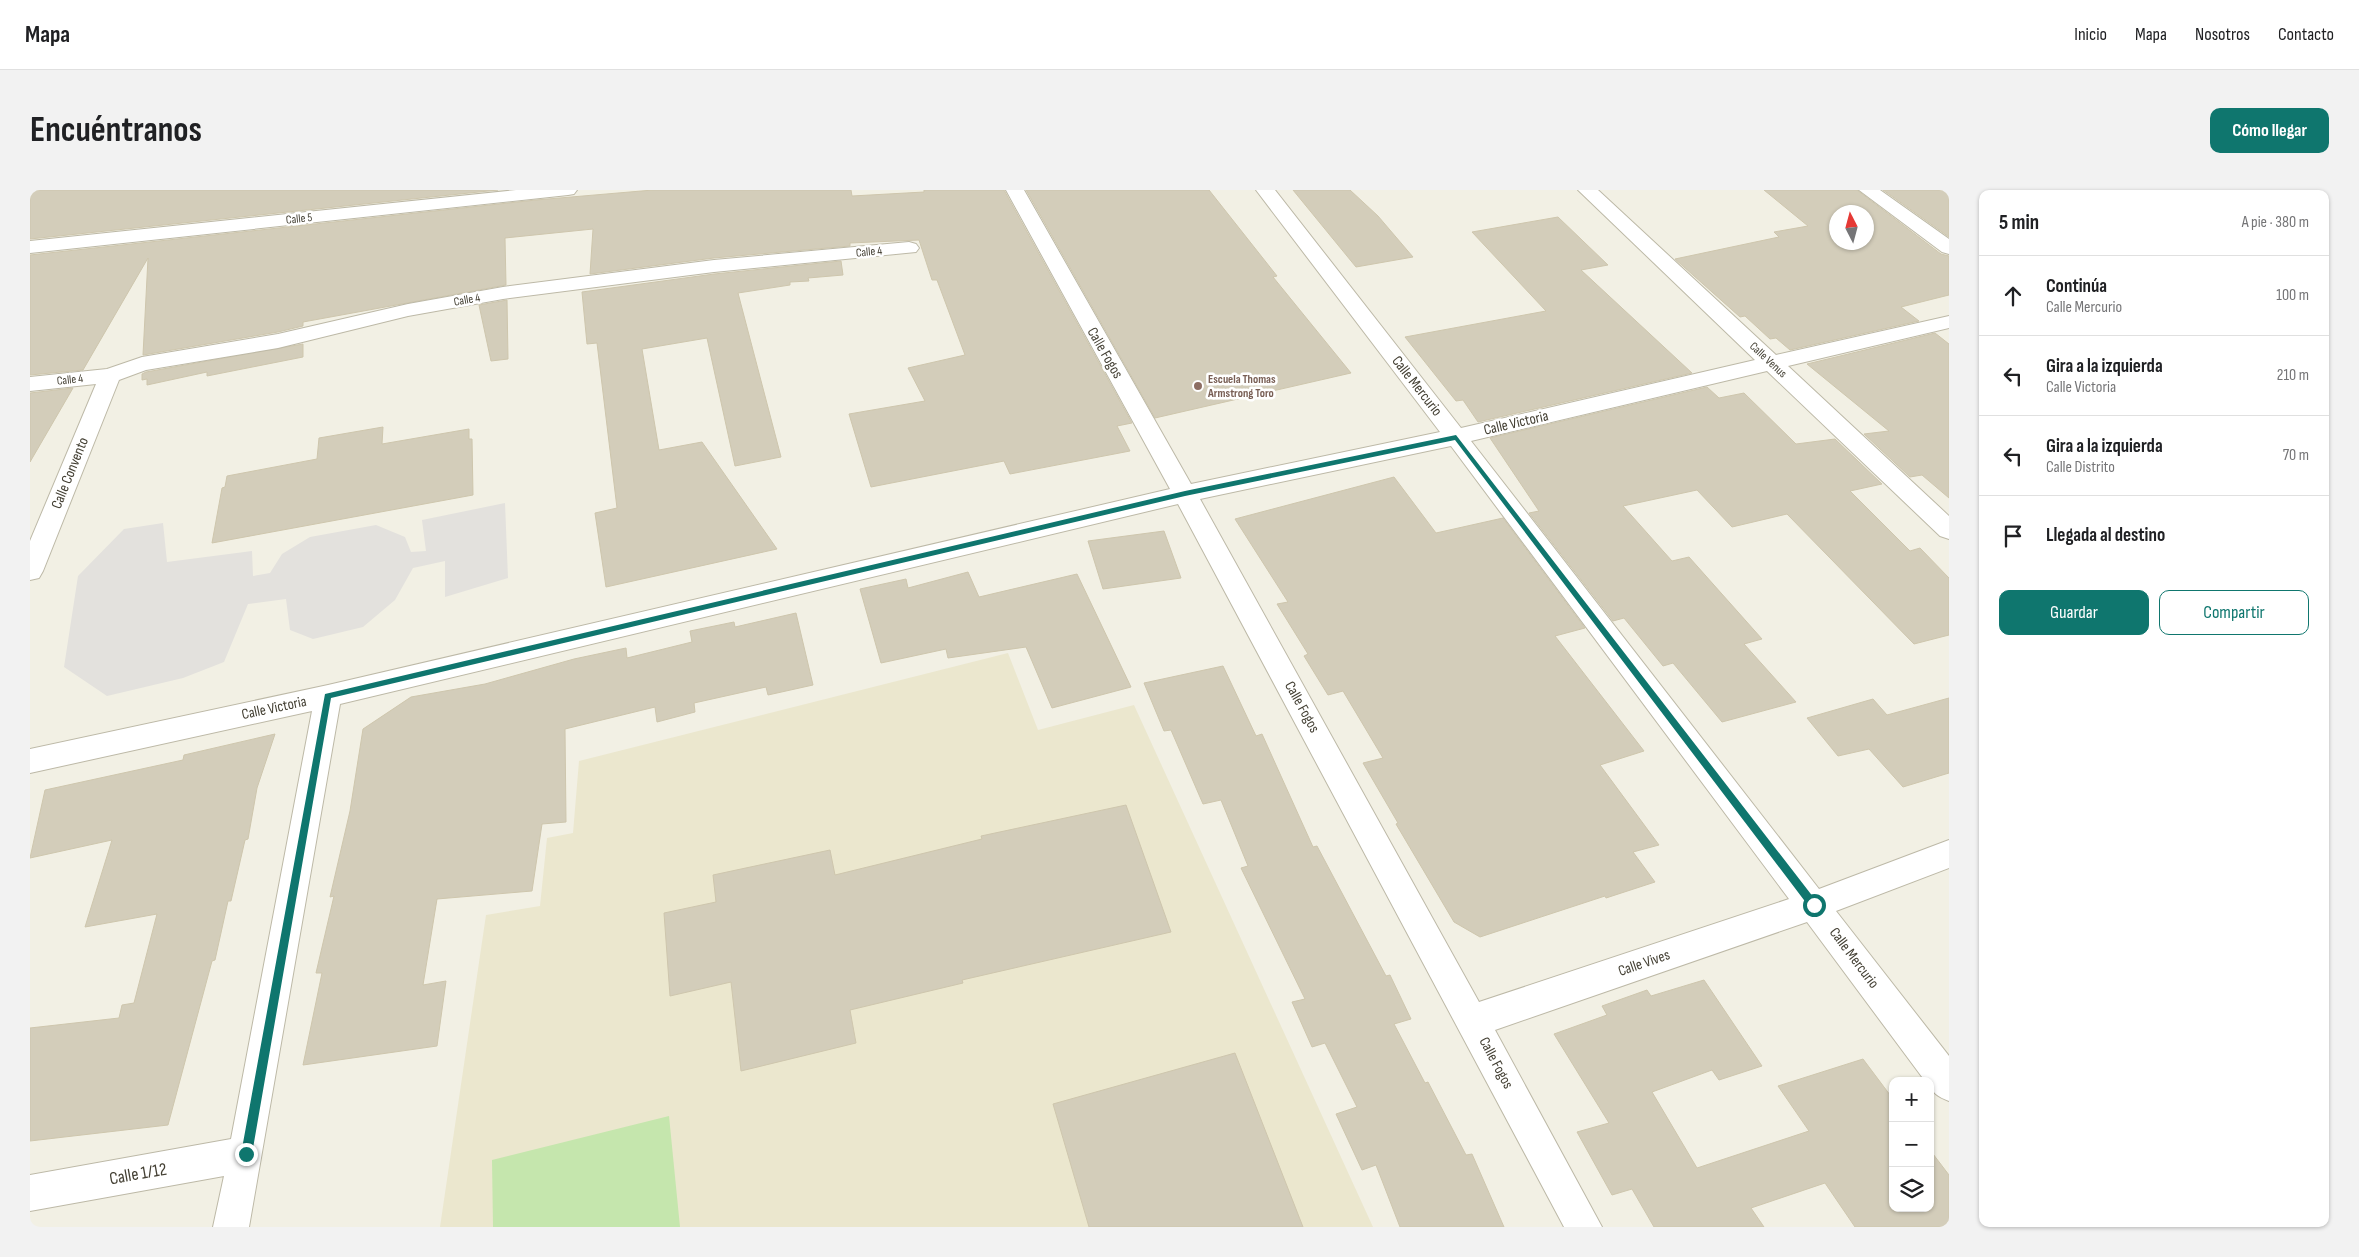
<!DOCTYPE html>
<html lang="es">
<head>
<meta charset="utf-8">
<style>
  :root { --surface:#fff; --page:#f2f2f2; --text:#202124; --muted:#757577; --line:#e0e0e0; --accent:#0f766e }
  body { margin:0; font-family:"Sofia Sans Condensed",sans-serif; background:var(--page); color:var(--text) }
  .controls { position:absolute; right:15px; bottom:15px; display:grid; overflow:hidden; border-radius:10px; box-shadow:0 1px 4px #0004 }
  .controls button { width:45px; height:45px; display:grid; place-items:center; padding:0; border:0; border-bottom:1px solid var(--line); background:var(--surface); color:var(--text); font:25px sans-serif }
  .compass { position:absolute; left:1799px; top:15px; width:45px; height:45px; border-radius:50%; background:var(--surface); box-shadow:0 1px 4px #0004; rotate:354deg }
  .stop { position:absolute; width:15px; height:15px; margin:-11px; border:4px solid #0f766e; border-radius:50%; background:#fff }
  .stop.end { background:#0f766e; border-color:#fff; box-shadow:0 1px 5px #0008 }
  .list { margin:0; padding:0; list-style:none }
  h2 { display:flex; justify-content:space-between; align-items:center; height:65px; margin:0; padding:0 20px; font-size:21px }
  h2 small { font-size:16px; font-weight:400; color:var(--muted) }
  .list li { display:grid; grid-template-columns:32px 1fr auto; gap:15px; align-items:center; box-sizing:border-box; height:80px; padding:0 20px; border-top:1px solid var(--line) }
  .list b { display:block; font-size:19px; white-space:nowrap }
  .list p { margin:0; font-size:16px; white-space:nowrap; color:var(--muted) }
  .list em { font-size:16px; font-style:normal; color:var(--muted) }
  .actions { display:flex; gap:10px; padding:15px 20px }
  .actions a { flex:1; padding:11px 0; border:1px solid var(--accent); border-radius:10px; text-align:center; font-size:18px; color:var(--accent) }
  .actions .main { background:var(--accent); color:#fff }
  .icon { flex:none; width:28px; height:28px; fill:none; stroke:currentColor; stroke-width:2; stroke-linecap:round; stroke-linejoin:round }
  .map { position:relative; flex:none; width:1919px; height:1037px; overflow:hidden; border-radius:10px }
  header { display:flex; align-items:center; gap:30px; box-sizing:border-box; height:70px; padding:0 25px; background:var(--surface); border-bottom:1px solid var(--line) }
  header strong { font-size:24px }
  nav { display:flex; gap:28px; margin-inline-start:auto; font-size:18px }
  .intro { display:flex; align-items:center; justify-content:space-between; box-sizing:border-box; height:120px; padding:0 30px }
  h1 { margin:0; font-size:35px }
  .button { padding:12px 22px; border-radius:10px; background:var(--accent); color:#fff; font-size:18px; font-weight:700 }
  main { display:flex; gap:30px; padding:0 30px }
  aside { flex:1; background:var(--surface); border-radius:10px; box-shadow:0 1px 4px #0004 }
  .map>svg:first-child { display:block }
  .education { fill:#ebe7ce }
  .green { fill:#c5e6ad }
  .parking { fill:#e3e1dd }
  .building { fill:#d3cdba; stroke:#cec6ad; fill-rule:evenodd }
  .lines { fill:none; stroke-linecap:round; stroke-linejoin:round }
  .minor-casing { stroke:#bdb9a7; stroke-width:2 }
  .minor { fill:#fff; fill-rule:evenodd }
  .route { fill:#0f766e }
  .education-dot { fill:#8d6e63; stroke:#fff; stroke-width:2 }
  .labels { text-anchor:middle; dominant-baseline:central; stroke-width:5; stroke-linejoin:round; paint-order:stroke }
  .far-street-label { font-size:12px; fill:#444034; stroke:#fff }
  .far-education-label { font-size:12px; font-weight:bold; fill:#785e54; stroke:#fff; text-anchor:start }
  .street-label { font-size:15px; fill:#444034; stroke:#fff }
  .near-street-label { font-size:18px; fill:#444034; stroke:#fff }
</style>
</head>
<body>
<header>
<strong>Mapa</strong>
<nav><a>Inicio</a><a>Mapa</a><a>Nosotros</a><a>Contacto</a></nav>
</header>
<div class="intro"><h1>Encuéntranos</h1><a class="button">Cómo llegar</a></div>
<main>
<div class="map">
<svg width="1919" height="1037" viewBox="0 0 1919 1037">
  <rect width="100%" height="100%" fill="#f2f0e4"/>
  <polygon class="education" points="978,463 1008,540 1104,515 1343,1037 410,1037 456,725 510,716 517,648 543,643 549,571"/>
  <polygon class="green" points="639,926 650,1037 463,1037 462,970"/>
  <polygon class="parking" points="475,313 478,388 415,407 415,371 383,378 365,410 333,437 283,449 260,440 256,409 218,414 194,472 153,488 77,506 34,477 48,386 94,339 133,333 137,372 222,361 223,386 240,383 252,364 280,347 346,335 375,347 381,362 396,361 392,330"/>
  <g class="building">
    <polygon points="0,0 468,0 0,49"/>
    <polygon points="623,0 821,0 822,6 894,2 894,0 974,0 1102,233 1087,236 1100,261 980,284 974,271 841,297 819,224 895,211 878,178 935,165 907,90 902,90 889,50 820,53 820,56 684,68 560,84 563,39 475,48 476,95 273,132 273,136 248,142 113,165 118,68 53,180 0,185 0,65 506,10"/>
    <polygon points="996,0 1179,0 1247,86 1243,87 1321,183 1125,228"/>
    <polygon points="1263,0 1320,0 1348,26 1383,67 1326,77"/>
    <path d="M1734 0H1827L1911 64 1919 66V105L1871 117 1889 131 1760 160 1746 148 1740 149 1715 126 1710 127 1645 69 1749 47 1744 42 1778 36ZM1806 22H1836V52H1806Z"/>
    <polygon points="1853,0 1919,0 1919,47"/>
    <polygon points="1528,27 1578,75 1551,80 1662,183 1448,232 1433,210 1426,211 1375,147 1516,121 1442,42"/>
    <polygon points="811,71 813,85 778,88 779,91 760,92 760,95 708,103 751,267 705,276 677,148 612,159 629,260 672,252 747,359 576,397 565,323 587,318 567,153 557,154 552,102 684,84"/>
    <polygon points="477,110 478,169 461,171 449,115"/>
    <polygon points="1905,143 1919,154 1919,308 1892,285 1880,287 1834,244 1859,241 1777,174"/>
    <polygon points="273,154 273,167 177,186 177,182 117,195 117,189 112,190 112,184 116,182"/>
    <polygon points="1677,197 1689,208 1714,203 1766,254 1805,249 1852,294 1820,301 1880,361 1890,358 1919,388 1919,445 1884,454 1757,324 1702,337 1667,300 1593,316 1642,371 1659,367 1732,449 1714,454 1766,512 1692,532 1643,473 1633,476 1594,428 1583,431 1499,323 1509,321 1460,248"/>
    <polygon points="43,198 0,272 0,203"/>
    <polygon points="353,237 352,254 439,239 439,249 442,249 443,305 182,353 192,298 195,297 197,286 287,269 289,248"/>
    <polygon points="1364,287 1406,343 1473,328 1555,438 1525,446 1614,561 1570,575 1629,655 1603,662 1625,692 1576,708 1575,706 1450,747 1424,732 1366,634 1368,633 1333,573 1353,568 1313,501 1298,505 1274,466 1278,464 1247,414 1258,412 1205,329"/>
    <polygon points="1134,341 1151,388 1073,399 1058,351"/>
    <polygon points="938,382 949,407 1047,384 1101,497 1022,518 996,457 918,468 916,459 851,473 830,399 876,389 878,398"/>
    <polygon points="766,423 783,495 738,505 736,497 664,513 665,522 627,532 625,517 535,539 536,632 512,634 502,701 407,709 393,795 416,791 407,856 273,875 292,783 286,783 304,706 300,707 320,621 333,539 381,507 455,494 544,469 596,458 597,468 662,452 660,441 704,432 705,437"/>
    <polygon points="1193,476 1226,546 1232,544 1283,657 1287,656 1356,786 1360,785 1381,829 1364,834 1395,893 1398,892 1436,965 1442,964 1474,1037 1370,1037 1346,975 1332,980 1306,924 1327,917 1295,853 1282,857 1262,812 1275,809 1211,678 1218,676 1191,610 1173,614 1141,540 1134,541 1114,493"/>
    <polygon points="1919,508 1919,583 1873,597 1839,559 1808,566 1777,528 1843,509 1857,525"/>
    <polygon points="245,544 227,598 218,649 215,650 201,711 198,711 185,770 182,771 138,935 0,951 0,838 89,828 92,815 104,813 127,724 55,737 82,650 0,668 15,600 153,570 154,565"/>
    <polygon points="1096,615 1141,742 932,790 933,793 820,820 826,853 711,881 701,792 640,806 634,723 686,712 683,685 800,660 805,685 952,649 951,646"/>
    <polygon points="1674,790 1732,876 1689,890 1682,880 1622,902 1667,978 1779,941 1748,896 1833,869 1863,909 1863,1018 1900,1018 1900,960 1919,985 1919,1037 1825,1037 1795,993 1721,1018 1734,1037 1624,1037 1602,999 1582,1005 1547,942 1579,933 1524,844 1577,825 1572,816 1617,800 1621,806"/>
    <polygon points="1205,863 1273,1037 1059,1037 1023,914"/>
  </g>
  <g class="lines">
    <g class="minor-casing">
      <g id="minor">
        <polygon points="486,0 547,0 544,4 538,5 0,63 0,51"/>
        <path d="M976 0H994L1161 294 1410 242 1226 0H1245L1431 238 1725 170 1548 0H1568L1746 165 1919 126V138L1758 176 1919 326V349L1910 346 1737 181 1441 251 1789 699 1919 650V678L1806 721 1919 866V911C1909 907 1900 903 1900 891H1895L1777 732 1465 840 1572 1037H1534L1148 314 310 514 219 1037H183L194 986 0 1021V985L201 949 282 521 0 583V559L298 495 1140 299ZM1421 256 1759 709 1449 812 1170 309Z"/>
        <polygon points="1829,0 1850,0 1919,49 1919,64 1912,62"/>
        <polygon points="879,52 886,54 889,58 886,62 684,82 473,109 378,126 248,158 116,180 89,190 13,381 9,388 0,390 0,351 66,194 0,201 0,187 77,179 112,167 248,144 378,114 473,97 684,70"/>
      </g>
    </g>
    <use href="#minor" class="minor"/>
  </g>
  <polygon class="route" points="1426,245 1787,712 1787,718 1780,718 1425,250 1155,306 301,508 222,964 216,969 213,968 211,964 295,504 1155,301"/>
  <circle class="education-dot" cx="1168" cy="196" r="5"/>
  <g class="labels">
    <g class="far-street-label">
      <text transform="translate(269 29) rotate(-6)">Calle 5</text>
      <text transform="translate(839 62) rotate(-5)">Calle 4</text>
      <text transform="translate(437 110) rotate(-10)">Calle 4</text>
      <text transform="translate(1738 170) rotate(43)">Calle Venus</text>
      <text transform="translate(40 190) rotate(-6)">Calle 4</text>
    </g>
    <g class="far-education-label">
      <text x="1178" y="189">Escuela Thomas<tspan x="1178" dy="14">Armstrong Toro</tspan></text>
    </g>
    <g class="street-label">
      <text transform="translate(1075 163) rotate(60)">Calle Fogos</text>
      <text transform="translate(1387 196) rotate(52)">Calle Mercurio</text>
      <text transform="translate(1486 233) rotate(-13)">Calle Victoria</text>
      <text transform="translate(40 283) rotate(-68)">Calle Convento</text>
      <text transform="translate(1272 517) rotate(61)">Calle Fogos</text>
      <text transform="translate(244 518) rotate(-12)">Calle Victoria</text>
      <text transform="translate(1824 768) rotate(53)">Calle Mercurio</text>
      <text transform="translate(1614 773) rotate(-19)">Calle Vives</text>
      <text transform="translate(1466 873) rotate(62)">Calle Fogos</text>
    </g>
    <g class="near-street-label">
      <text transform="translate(108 984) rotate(-10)">Calle 1/12</text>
    </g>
  </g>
</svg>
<div class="controls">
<button>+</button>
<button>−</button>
<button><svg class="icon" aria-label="layers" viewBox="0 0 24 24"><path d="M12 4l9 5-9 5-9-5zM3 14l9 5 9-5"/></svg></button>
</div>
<svg class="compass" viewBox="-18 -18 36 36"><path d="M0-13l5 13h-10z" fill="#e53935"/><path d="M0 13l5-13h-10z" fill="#757577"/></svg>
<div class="stop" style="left:1784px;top:715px"></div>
<div class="stop end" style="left:216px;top:964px"></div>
</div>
<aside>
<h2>5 min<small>A pie · 380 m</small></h2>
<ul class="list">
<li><svg class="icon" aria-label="ahead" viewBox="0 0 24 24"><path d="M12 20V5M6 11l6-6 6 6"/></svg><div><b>Continúa</b><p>Calle Mercurio</p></div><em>100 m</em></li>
<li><svg class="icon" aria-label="left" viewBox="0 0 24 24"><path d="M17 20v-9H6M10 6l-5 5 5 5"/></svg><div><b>Gira a la izquierda</b><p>Calle Victoria</p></div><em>210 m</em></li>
<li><svg class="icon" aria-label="left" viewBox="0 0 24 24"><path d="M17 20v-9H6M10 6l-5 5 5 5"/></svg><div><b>Gira a la izquierda</b><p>Calle Distrito</p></div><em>70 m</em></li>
<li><svg class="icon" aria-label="arrive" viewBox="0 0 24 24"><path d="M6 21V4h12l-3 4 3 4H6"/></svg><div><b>Llegada al destino</b></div></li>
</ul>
<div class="actions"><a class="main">Guardar</a><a>Compartir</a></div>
</aside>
</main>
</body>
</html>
